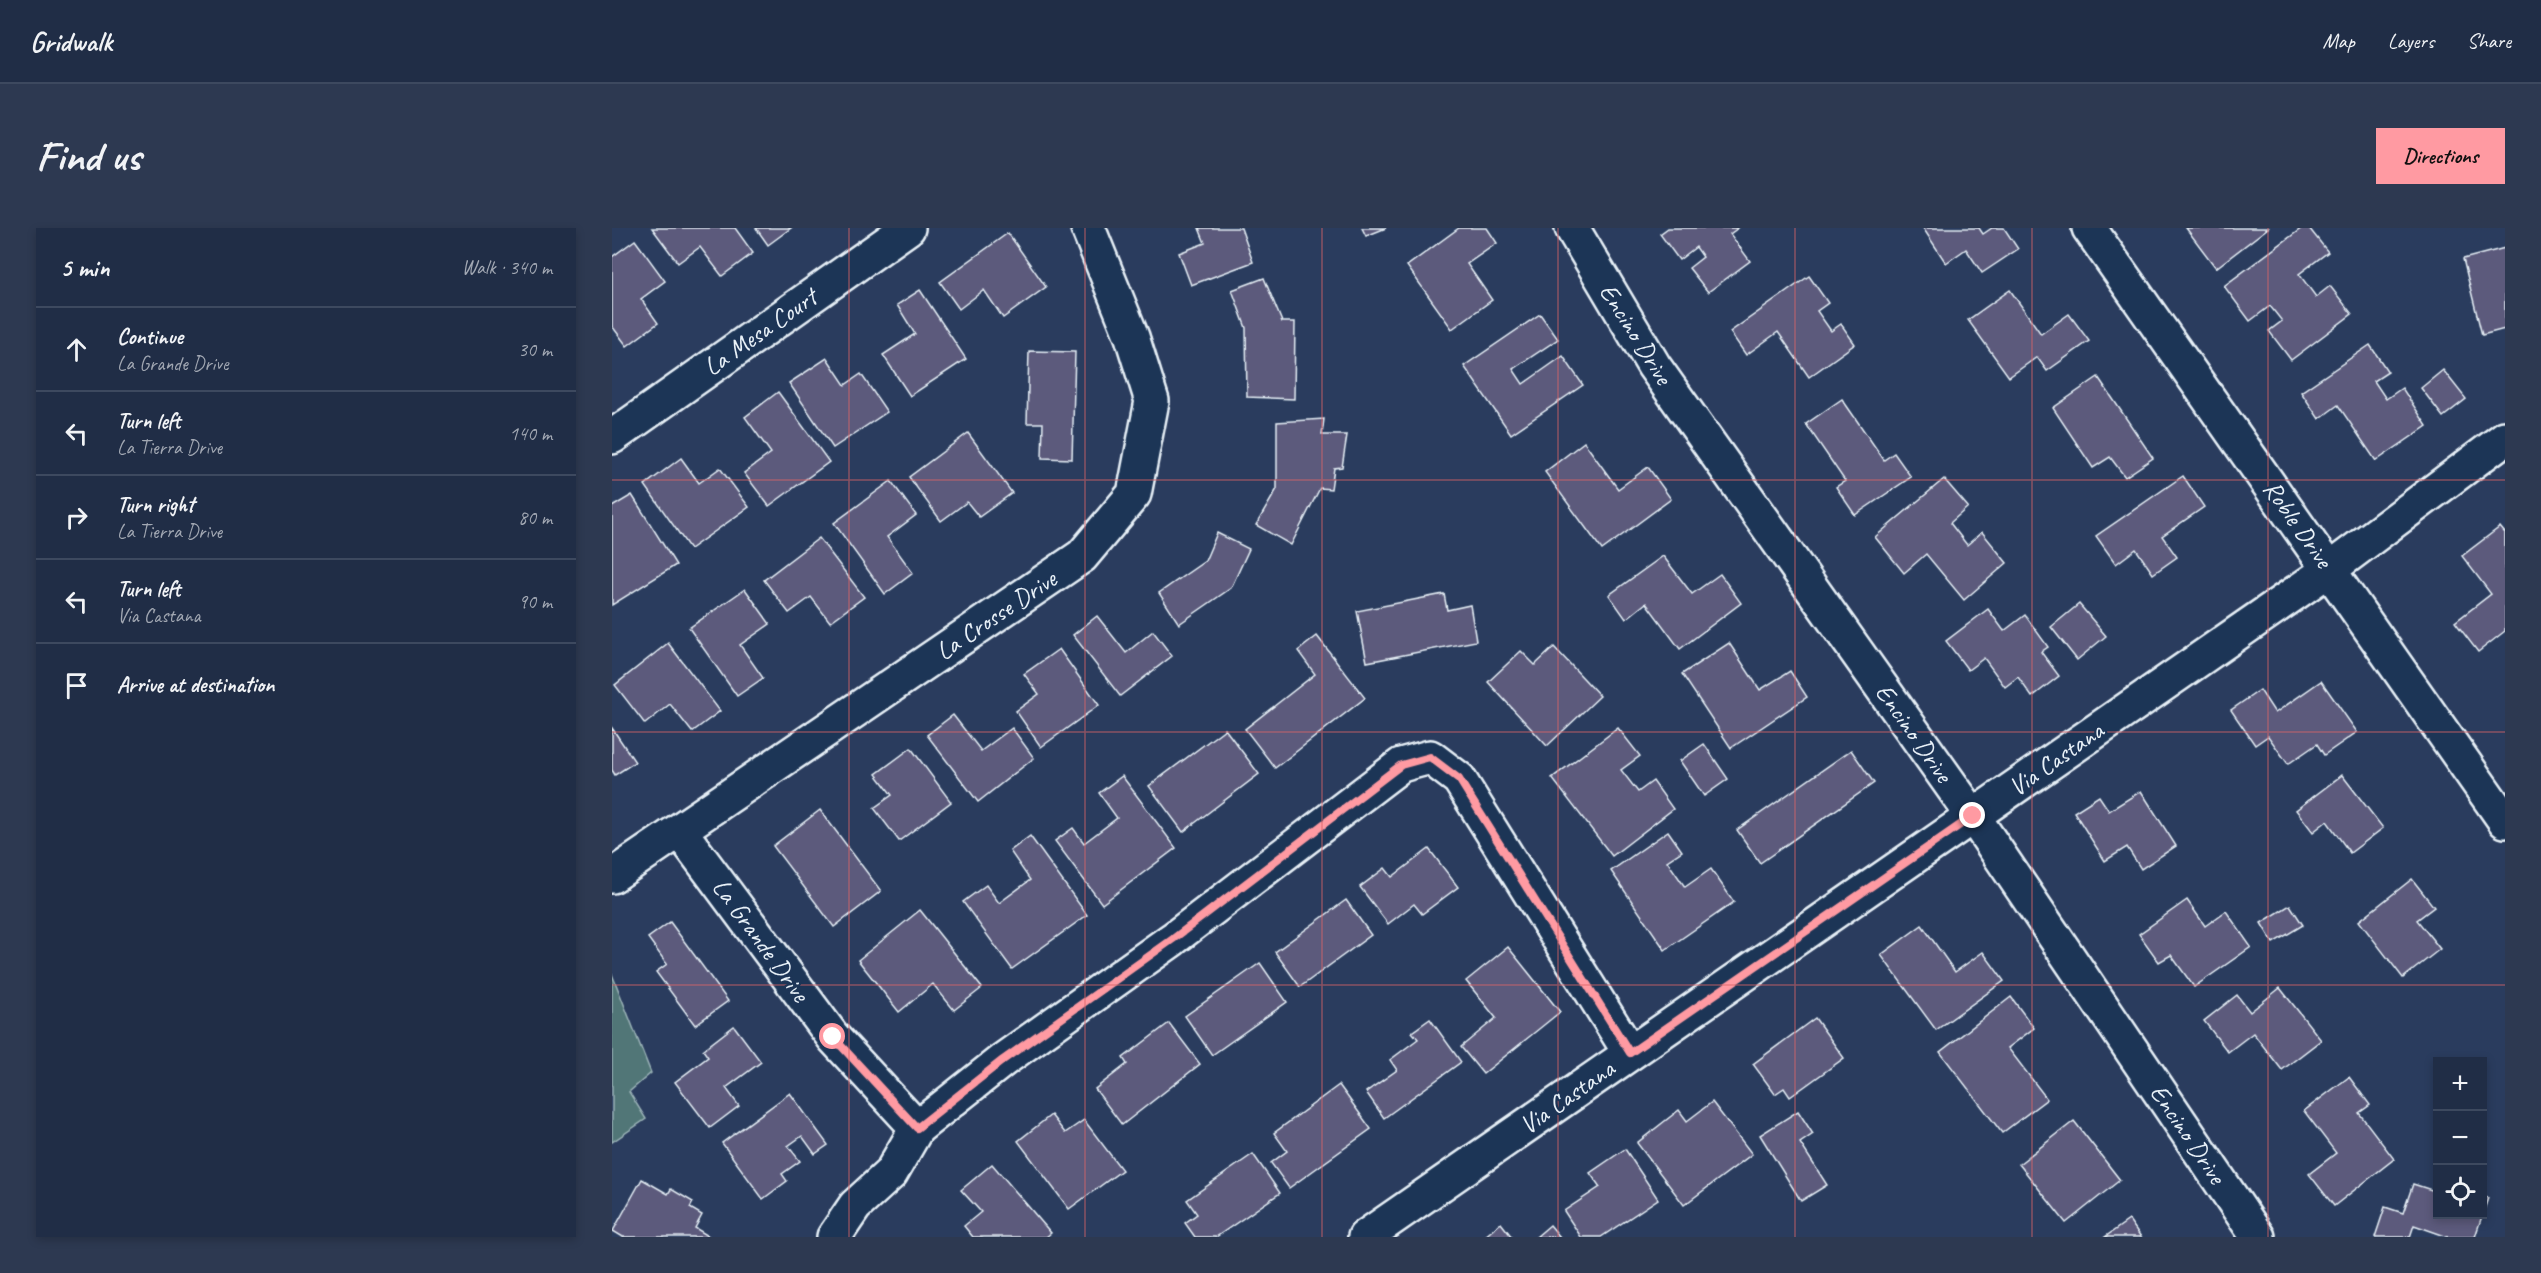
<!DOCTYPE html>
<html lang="en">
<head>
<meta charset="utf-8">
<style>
  :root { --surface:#202d46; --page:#2d3951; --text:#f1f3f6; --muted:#a2a8b3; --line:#3d495f; --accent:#ff9aa2 }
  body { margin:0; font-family:Caveat,sans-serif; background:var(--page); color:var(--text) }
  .controls { position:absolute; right:18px; bottom:18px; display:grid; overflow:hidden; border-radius:0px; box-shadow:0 3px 9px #0003 }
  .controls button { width:54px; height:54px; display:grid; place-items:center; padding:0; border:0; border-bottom:2px solid var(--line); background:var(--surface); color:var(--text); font:30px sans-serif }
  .stop { position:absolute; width:18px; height:18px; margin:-14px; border:4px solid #ff9aa2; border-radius:50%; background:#fff }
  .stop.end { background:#ff9aa2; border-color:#fff; box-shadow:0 2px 6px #0008 }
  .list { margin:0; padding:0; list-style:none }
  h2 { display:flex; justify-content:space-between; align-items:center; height:78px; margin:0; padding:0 24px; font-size:26px }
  h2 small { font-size:20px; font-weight:400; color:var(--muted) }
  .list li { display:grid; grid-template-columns:39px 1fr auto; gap:18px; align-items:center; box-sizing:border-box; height:84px; padding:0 24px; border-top:2px solid var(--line) }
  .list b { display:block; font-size:22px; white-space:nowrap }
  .list p { margin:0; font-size:20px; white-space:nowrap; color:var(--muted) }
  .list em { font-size:20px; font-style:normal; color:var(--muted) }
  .icon { flex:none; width:33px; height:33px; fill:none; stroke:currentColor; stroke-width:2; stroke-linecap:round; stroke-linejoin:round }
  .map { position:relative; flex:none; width:1893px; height:1009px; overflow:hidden; border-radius:0px }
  header { display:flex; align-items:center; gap:36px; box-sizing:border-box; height:84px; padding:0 30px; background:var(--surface); border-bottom:2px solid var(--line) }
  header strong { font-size:28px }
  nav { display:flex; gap:33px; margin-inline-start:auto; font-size:21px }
  .intro { display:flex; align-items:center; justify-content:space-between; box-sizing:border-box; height:144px; padding:0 36px }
  h1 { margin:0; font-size:42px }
  .button { padding:15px 27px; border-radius:0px; background:var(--accent); color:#111; font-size:21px; font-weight:700 }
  main { display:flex; gap:36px; padding:0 36px }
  aside { flex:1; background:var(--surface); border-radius:0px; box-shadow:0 3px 9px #0003 }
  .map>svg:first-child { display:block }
  .green { fill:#517677; stroke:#9cb4b8; stroke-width:1.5 }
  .building { fill:#5c5a7b; stroke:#e8f1f8; stroke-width:1.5 }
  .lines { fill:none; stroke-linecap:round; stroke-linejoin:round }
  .minor-casing { stroke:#e8f1f8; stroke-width:38 }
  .minor { stroke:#1d3557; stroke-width:33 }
  .route { stroke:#ff9aa2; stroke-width:8 }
  .grid { fill:none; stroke:#db6466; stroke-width:1.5; stroke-opacity:0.55 }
  .labels { text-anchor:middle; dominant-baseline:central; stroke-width:4.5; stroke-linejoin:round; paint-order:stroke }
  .street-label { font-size:26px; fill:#e8f1f8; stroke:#1d3557 }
</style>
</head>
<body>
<header>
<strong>Gridwalk</strong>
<nav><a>Map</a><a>Layers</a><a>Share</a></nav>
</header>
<div class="intro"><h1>Find us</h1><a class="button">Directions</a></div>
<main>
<aside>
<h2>5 min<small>Walk · 340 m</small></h2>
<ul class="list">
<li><svg class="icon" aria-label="ahead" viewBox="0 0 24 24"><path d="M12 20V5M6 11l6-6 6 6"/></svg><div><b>Continue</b><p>La Grande Drive</p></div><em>30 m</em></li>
<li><svg class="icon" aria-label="left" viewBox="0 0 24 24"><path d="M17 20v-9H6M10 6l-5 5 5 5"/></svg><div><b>Turn left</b><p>La Tierra Drive</p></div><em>140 m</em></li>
<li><svg class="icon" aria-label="right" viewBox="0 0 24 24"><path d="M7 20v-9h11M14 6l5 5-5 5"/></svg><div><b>Turn right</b><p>La Tierra Drive</p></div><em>80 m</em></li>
<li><svg class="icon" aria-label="left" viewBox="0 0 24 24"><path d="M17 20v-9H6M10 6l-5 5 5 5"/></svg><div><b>Turn left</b><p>Via Castana</p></div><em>90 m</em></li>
<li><svg class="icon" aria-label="arrive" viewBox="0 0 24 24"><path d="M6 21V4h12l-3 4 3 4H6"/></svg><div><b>Arrive at destination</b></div></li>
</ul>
</aside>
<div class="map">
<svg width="1893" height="1009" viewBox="0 0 1893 1009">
  <rect width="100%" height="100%" fill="#2a3c5e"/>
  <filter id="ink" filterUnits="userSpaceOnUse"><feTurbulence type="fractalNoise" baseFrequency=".0167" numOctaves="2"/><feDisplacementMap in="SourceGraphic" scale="12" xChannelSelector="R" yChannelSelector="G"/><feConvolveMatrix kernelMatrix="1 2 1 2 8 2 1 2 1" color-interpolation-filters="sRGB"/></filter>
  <g filter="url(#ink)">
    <polygon class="green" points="0,746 39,845 17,864 34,891 0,914"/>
    <g class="building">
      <polygon points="40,0 123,0 141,25 110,48 88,19 66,35"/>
      <polygon points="144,0 179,0 156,17"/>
      <polygon points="587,0 629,0 641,34 579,57 567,25 593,15"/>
      <polygon points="750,0 774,0 754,8"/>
      <polygon points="847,0 875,0 885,15 855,36 880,72 840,101 795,38"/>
      <polygon points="1056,0 1126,0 1118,6 1138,33 1096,64 1077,40 1091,29 1084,19 1067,32 1048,6"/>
      <polygon points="1311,0 1367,0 1371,6 1380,0 1392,0 1406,21 1370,45 1354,21 1334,35"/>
      <polygon points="1574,0 1656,0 1604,40"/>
      <polygon points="1690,0 1697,0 1716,24 1687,46 1704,69 1718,58 1740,86 1679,132 1657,103 1670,93 1658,78 1638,93 1612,58"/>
      <polygon points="396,5 434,59 391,90 372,62 347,81 328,54"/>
      <polygon points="23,12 53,53 29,71 46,95 15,118 0,98 0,29"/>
      <polygon points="1893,20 1893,101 1870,107 1851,31"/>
      <polygon points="1197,48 1216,75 1205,83 1219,103 1229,96 1243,116 1197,149 1166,104 1134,127 1118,104"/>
      <polygon points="652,50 670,94 683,94 682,171 635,169 634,100 620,62"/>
      <polygon points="308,62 354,131 298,168 271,127 303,106 285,77"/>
      <polygon points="1398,62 1429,106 1457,86 1477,113 1435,143 1425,129 1397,149 1356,92"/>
      <polygon points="928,86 946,111 901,141 911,156 951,128 971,157 899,206 852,138"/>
      <polygon points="1758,117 1776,144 1762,153 1774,171 1790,160 1815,198 1764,233 1726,177 1707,191 1689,164"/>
      <polygon points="417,123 463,124 460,231 430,230 431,195 415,195"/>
      <polygon points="215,130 233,157 249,146 275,184 221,220 177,155"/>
      <polygon points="1831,142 1854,171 1831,189 1809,160"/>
      <polygon points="1486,149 1541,230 1513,249 1498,229 1481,240 1441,180"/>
      <polygon points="166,164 217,234 157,278 132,245 159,225 133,189"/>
      <polygon points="1230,171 1272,232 1282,225 1299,249 1243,287 1224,259 1233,253 1194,196"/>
      <polygon points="712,191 710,207 735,207 730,239 722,240 719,261 708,260 679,317 644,297 665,261 665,194"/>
      <polygon points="356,205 400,265 367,289 355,274 329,293 297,249"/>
      <polygon points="972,214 1006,261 1036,239 1059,271 990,322 933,244"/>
      <polygon points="69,230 87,255 108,240 137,279 78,321 33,257"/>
      <polygon points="1571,248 1592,279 1550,308 1565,329 1541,346 1524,321 1504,336 1484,308"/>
      <polygon points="1332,251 1356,279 1338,295 1355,317 1370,304 1395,335 1352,372 1314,326 1292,345 1263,309"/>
      <polygon points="279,253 304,287 275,309 301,345 273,366 222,295"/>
      <polygon points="20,267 64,337 0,377 0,279"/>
      <polygon points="1888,299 1893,305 1893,403 1866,424 1843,394 1879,366 1850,328"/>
      <polygon points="605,305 637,321 619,360 567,396 547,365 593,333"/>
      <polygon points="207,310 252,369 218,394 199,369 177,385 152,352"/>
      <polygon points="1051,328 1080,366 1108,346 1129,375 1068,421 1034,375 1014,391 997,367"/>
      <polygon points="133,361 158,396 128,417 151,450 125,468 77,400"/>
      <polygon points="832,366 835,382 858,377 864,413 755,434 745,383"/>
      <polygon points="1467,376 1494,408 1465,432 1439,399"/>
      <polygon points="1376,381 1392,403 1413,387 1436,419 1429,424 1447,448 1420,469 1406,449 1393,459 1372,430 1356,442 1334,413"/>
      <polygon points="485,388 514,425 541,403 560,428 508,468 461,407"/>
      <polygon points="705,408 753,470 663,540 633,501 703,446 686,423"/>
      <polygon points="56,415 108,483 80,504 58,476 33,496 3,457"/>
      <polygon points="1117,415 1148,462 1178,443 1195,469 1119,520 1070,446"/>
      <polygon points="942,419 988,468 935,518 876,454 909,423 923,437"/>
      <polygon points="447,421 487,477 429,519 404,483 427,466 412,446"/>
      <polygon points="1709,453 1745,504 1712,527 1705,516 1676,536 1656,508 1643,517 1619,482 1648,462 1663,485"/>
      <polygon points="341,487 369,523 400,500 422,530 366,574 315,507"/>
      <polygon points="0,500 23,534 3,547 0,542"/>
      <polygon points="1006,500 1028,528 1009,542 1026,564 1041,553 1061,581 1000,628 940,550"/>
      <polygon points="613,501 647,546 571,604 537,558"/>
      <polygon points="1092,516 1116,551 1092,568 1068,533"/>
      <polygon points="299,520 339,574 287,613 262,580 280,567 264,546"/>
      <polygon points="1239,522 1262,555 1148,635 1125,602"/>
      <polygon points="1730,547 1771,600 1738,625 1715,593 1701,604 1684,582"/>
      <polygon points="510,548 564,620 490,676 443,613 461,600 472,615 505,590 487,565"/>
      <polygon points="1529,563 1564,618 1529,641 1515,619 1493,633 1462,584 1487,568 1497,583"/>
      <polygon points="208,582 269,663 222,699 161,618"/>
      <polygon points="1056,603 1070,623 1055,633 1073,659 1099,641 1122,674 1053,722 999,643"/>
      <polygon points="418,608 475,687 400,741 351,674 374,657 387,675 418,652 398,623"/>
      <polygon points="817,621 846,659 810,686 802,676 776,696 748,659 773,640 780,649"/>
      <polygon points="1800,651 1822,679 1805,692 1828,721 1791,750 1747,693"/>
      <polygon points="734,672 759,707 688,759 663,724"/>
      <polygon points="1575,672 1593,698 1614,683 1639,719 1582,759 1559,727 1547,734 1527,706"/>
      <polygon points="1678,677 1691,697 1661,715 1649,695"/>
      <polygon points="308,682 370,760 342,782 321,756 287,784 246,732"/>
      <polygon points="58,694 116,773 83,797 44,744 55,736 36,710"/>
      <polygon points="1310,697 1343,744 1371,724 1392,753 1324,802 1269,727"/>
      <polygon points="896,719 948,784 871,846 849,819 884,790 854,753"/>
      <polygon points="648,735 675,774 600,827 573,788"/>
      <polygon points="1668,760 1709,812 1670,842 1641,805 1616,824 1592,793 1625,767 1638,784"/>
      <polygon points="1399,769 1422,800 1396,820 1435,871 1390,905 1328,824"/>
      <polygon points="1203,790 1232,830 1178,869 1172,860 1163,866 1141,836"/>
      <polygon points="818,791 849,834 772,890 754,864 785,842 778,832 806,811 800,804"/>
      <polygon points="557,795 588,836 510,897 483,861 515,836 511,830"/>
      <polygon points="122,798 149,834 114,860 127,878 98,900 63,854 96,829 91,822"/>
      <polygon points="1737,849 1758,877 1747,885 1782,931 1722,978 1697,946 1724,925 1692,883"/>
      <polygon points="727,857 759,901 677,960 659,935 675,923 662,905"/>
      <polygon points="178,865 216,917 203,926 190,908 176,918 188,933 170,946 175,953 151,971 110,915"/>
      <polygon points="1100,874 1140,926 1072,977 1025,915 1067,882 1075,893"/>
      <polygon points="1186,883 1201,906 1188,915 1215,957 1189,973 1148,907"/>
      <polygon points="439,887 453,905 472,892 510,942 457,981 406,913"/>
      <polygon points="1462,893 1508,952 1454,995 1407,936"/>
      <polygon points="1013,921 1046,971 989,1009 969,1009 952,983 988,959 978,945"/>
      <polygon points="641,926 668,965 604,1009 583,1009 573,995 585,986 575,972"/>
      <polygon points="380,936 439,1005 434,1009 361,1009 352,998 369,984 349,962"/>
      <polygon points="30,951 56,966 59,961 81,974 78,980 90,987 83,1000 98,1009 11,1009 1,1003"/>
      <polygon points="1801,956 1826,964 1826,986 1870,986 1870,968 1876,970 1863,1009 1836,1009 1802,997 1798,1009 1763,1009 1773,979 1791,985"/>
      <polygon points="1517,992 1529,1009 1493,1009"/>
      <polygon points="889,995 900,1009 872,1009"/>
      <polygon points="938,997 948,1009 924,1009"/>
    </g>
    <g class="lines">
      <g class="minor-casing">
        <g id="minor">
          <polyline points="960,0 1042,138 1361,588 1646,1009"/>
          <polyline points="1477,0 1893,593"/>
          <polyline points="0,209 296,0"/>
          <polyline points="68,603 221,809 305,900"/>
          <polyline points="0,648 470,328 522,266 540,173 520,109 476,0"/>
          <polyline points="222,1009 243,978 279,945 305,900 391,832 561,711 789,537 818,529 847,551 1018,825"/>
          <polyline points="753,1009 1718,341 1893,210"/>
        </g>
      </g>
      <use href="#minor" class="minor"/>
    </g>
  </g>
  <g class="lines" filter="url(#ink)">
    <polyline class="route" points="221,809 305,900 391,832 561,711 789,537 818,529 847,551 1018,825 1361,588"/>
  </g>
  <path class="grid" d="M237 0V1009M473 0V1009M710 0V1009M946 0V1009M1183 0V1009M1420 0V1009M1656 0V1009M0 252H1893M0 504H1893M0 757H1893"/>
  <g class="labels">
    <g class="street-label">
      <text transform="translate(148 104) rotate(-35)">La Mesa Court</text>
      <text transform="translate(1024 106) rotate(58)">Encino Drive</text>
      <text transform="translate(1686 296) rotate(55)">Roble Drive</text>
      <text transform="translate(384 387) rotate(-34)">La Crosse Drive</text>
      <text transform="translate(1302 505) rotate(55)">Encino Drive</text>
      <text transform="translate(1444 531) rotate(-35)">Via Castana</text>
      <text transform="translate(149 712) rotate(54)">La Grande Drive</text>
      <text transform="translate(955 869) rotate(-35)">Via Castana</text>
      <text transform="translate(1576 906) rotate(56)">Encino Drive</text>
    </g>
  </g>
</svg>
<div class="controls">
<button>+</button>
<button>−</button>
<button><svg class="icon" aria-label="locate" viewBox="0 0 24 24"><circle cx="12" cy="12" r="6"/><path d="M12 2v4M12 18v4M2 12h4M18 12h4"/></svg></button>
</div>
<div class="stop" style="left:221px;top:809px"></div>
<div class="stop end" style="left:1361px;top:588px"></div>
</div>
</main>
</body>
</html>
